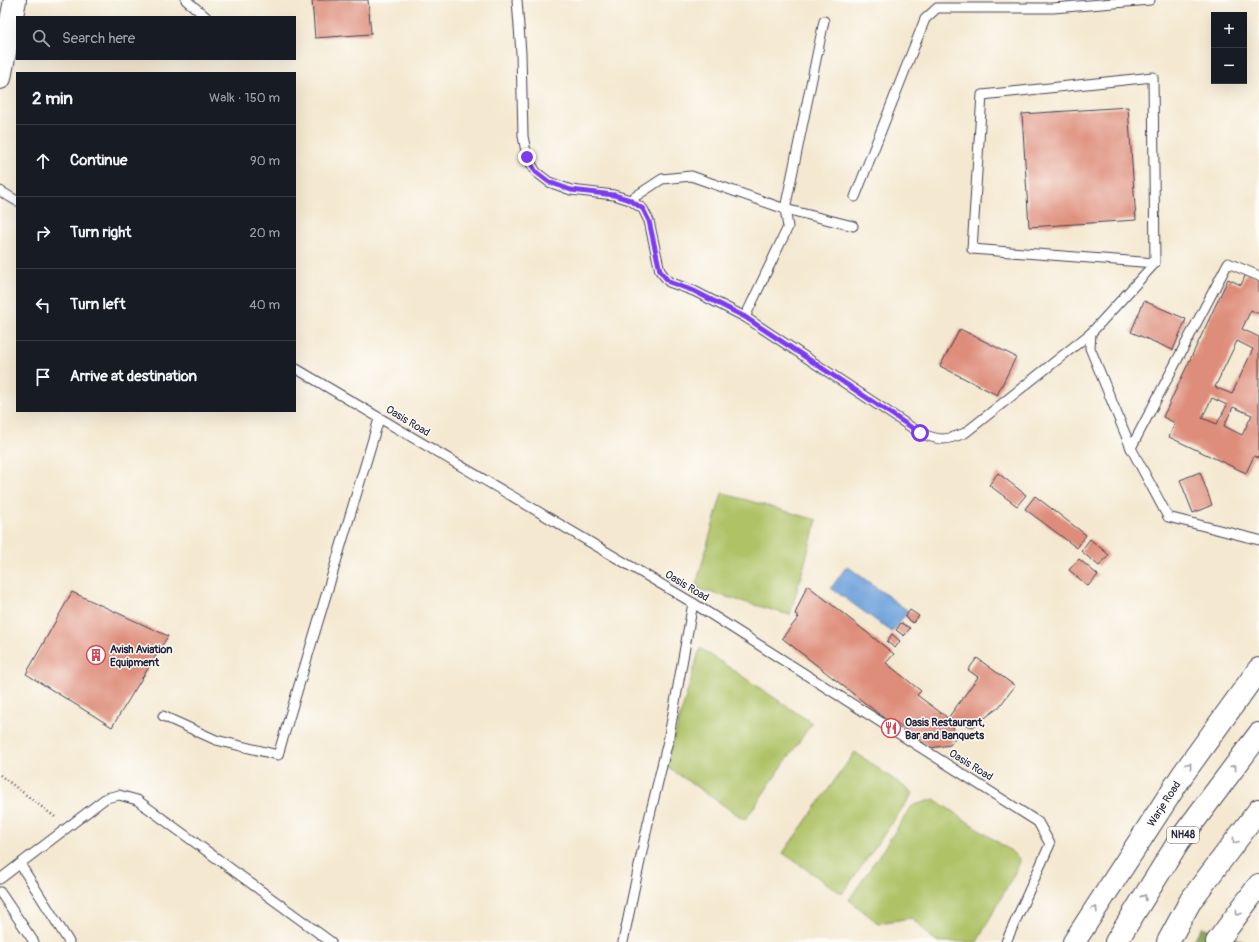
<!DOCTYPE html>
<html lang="en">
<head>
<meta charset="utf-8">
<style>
  :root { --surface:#171b24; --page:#20242c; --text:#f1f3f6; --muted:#9ea1a6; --line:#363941 }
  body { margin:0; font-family:Pangolin,sans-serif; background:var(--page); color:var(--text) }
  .controls { position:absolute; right:12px; top:12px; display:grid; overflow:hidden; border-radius:0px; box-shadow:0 4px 16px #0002 }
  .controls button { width:36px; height:36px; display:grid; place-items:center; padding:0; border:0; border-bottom:1px solid var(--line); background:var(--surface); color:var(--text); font:20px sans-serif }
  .stop { position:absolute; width:12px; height:12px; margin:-9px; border:3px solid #7c3aed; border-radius:50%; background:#fff }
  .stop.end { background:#7c3aed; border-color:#fff; box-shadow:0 1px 4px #0008 }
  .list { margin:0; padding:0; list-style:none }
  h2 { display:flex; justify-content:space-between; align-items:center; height:52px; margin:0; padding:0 16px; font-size:17px }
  h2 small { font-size:13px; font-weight:400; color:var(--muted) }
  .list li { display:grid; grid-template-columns:26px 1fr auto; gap:12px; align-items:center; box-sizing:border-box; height:72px; padding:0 16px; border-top:1px solid var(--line) }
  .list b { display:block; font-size:15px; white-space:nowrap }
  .list em { font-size:13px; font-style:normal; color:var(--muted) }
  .icon { flex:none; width:22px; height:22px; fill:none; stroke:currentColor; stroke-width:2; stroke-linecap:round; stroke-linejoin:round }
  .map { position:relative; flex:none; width:1259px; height:942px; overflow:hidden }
  .search { position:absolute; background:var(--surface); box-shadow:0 4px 16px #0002; left:16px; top:16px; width:280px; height:44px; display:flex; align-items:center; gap:10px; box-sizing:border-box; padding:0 14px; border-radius:0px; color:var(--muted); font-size:15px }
  .panel { position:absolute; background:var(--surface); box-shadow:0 4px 16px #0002; left:16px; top:72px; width:280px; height:340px; border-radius:0px }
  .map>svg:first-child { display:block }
  .green { fill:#afc266; stroke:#687250 }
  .forest { fill:#8ba85b; stroke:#56654b }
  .water { fill:#6fa3db; stroke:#48628b }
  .building { fill:#de8d7a; fill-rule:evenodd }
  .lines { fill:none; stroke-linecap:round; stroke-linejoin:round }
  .service-casing { stroke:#424051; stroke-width:11 }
  .tertiary-casing { stroke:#424051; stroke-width:24 }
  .trunk-casing { stroke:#424051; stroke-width:24 }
  .path { stroke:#424051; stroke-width:2.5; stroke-dasharray:1 3; stroke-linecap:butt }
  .service { stroke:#fff; stroke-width:9 }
  .tertiary { stroke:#fff; stroke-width:22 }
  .trunk { stroke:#fff; stroke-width:22 }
  .oneway { stroke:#9c9ca7 }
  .route { stroke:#7c3aed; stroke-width:5 }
  .labels { text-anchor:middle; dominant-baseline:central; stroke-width:3; stroke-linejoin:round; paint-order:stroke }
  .shield { fill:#fdfcf7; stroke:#646373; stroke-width:1 }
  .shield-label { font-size:10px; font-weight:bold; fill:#22223b }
  .street-label { font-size:11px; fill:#22223b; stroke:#fdfcf7 }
  .poi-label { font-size:11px; font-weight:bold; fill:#22223b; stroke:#fdfcf7; text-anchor:start }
</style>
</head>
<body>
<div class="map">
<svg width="1259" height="942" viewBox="0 0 1259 942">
  <rect width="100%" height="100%" fill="#fdfcf7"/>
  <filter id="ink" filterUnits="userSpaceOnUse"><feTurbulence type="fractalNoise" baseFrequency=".025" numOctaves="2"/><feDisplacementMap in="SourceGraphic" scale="8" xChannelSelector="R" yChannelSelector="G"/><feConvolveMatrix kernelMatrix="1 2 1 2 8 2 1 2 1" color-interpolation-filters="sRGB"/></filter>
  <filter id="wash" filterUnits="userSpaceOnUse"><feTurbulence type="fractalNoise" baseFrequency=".012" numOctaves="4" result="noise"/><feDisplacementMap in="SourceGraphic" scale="16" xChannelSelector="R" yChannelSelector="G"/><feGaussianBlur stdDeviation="0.9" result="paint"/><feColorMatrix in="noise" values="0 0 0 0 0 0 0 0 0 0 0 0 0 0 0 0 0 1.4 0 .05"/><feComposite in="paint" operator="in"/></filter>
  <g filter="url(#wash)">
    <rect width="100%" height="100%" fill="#f4e8d0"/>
    <g class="green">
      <polygon points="722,493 817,520 790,615 695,588"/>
      <polygon points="700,648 812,723 745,820 666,766"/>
      <polygon points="855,752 913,793 842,894 783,853"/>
      <polygon points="934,799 1011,851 1019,859 1019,865 977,942 936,942 912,918 878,923 849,900 912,806"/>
    </g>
    <polygon class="forest" points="1202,927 1245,942 1192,942"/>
    <polygon class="water" points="847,566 908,611 892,632 831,588"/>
    <g id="blocks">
      <g class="building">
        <polygon points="312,0 368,0 371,34 315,38"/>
        <polygon points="1128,107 1136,220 1029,227 1022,114"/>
        <path d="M1247 272 1259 278V314L1251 310 1242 329 1259 337V458L1254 456 1246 473 1169 437 1175 423 1163 417 1228 279 1241 285ZM1237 341 1253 349 1232 394 1215 387ZM1212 398 1227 405 1217 424 1202 418ZM1233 407 1252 415 1242 435 1224 426Z"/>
        <polygon points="1144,301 1186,319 1173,350 1131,332"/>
        <polygon points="960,329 1016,357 997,395 940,366"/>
        <polygon points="1200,472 1212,505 1193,513 1180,480"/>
        <polygon points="998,473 1026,495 1017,506 989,485"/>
        <polygon points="1035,496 1086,535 1077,548 1025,509"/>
        <polygon points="1090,539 1109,555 1099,566 1081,551"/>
        <polygon points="1079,559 1098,575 1088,586 1069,570"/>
        <polygon points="807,585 894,654 886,663 921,691 917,695 948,718 978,677 968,670 977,658 1015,686 999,707 973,727 952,721 955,738 950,745 930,748 896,722 893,725 782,638 799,617 795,614"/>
        <polygon points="72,592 168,636 112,727 26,674"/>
        <polygon points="910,610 919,616 913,623 905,617"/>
        <polygon points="901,623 910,628 904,636 896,630"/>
        <polygon points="892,634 900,641 895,648 887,642"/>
      </g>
    </g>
  </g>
  <g filter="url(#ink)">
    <use href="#blocks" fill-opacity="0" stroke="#424051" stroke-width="1"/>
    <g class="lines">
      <g class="service-casing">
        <g id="service">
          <polyline points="186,0 206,17"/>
          <path d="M517 0 521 53 523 136 527 157 536 172 549 182 571 190 614 195 630 200 643 209 649 221 660 271 669 282 694 291 745 317 920 433C940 441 945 441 965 433L1091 333"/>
          <polyline points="0,191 17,201"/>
          <polyline points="855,197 925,19 937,8 1053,8 1150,0"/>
          <polyline points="630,200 662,179 691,176 785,209 853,226"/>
          <polyline points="1155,263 972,249 982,95 1153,77 1155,263 1091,333 1090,348 1131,448 1168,517 1259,540"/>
          <polyline points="745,317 788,227 785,209 824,21"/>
          <polyline points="295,368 693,603 1038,822 1050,844 1006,942"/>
          <polyline points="1131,448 1228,263 1259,276"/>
          <polyline points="163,716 216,740 278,755 379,419"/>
          <polyline points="20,864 69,942"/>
          <polyline points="0,879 106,798 119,795 137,800 331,942"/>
          <polyline points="0,892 34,942"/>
          <polyline points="623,942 648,823 668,741 693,603"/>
        </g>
      </g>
      <g class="tertiary-casing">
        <g id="tertiary">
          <polyline points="0,78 15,0"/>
          <polyline points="1074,942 1183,774 1259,669"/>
          <polyline points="1217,942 1259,885"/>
        </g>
      </g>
      <g class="trunk-casing">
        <g id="trunk">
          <polyline points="1116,942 1179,841 1259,734"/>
          <polyline points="1168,942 1191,900 1259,810"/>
        </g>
      </g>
      <polyline class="path" points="0,775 55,817"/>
      <use href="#service" class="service"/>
      <use href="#tertiary" class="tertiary"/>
      <use href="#trunk" class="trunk"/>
    </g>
    <defs><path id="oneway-chevron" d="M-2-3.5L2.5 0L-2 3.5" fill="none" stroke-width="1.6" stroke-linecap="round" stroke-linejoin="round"/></defs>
    <g class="oneway">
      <use href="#oneway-chevron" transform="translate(1189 765) rotate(-54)"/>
      <use href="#oneway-chevron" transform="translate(1234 767) rotate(-53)"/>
      <use href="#oneway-chevron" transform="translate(1235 841) rotate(127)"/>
      <use href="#oneway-chevron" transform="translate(1144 897) rotate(-58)"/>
      <use href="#oneway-chevron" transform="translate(1095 909) rotate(-57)"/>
      <use href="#oneway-chevron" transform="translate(1238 913) rotate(126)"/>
    </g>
  </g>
  <g class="lines" filter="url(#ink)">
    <polyline class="route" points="527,157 536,172 549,182 571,190 614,195 630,200 643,209 649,221 660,271 669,282 694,291 745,317 920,433"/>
  </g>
  <defs>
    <g id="building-ring" transform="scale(1)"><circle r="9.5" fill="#fdfcf7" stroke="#d1495b" stroke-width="1.5"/><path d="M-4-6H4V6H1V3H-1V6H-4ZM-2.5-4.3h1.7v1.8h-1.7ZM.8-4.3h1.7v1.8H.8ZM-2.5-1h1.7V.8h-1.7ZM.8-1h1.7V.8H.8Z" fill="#d1495b"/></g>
    <g id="restaurant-ring" transform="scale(1)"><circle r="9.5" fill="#fdfcf7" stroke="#d1495b" stroke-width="1.5"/><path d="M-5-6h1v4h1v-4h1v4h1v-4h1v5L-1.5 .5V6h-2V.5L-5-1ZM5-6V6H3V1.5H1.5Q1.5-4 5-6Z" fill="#d1495b"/></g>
  </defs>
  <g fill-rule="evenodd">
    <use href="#building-ring" x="96" y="655"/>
    <use href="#restaurant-ring" x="891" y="728"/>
  </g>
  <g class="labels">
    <rect class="shield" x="1167" y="827" width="32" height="16" rx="3"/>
    <g class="shield-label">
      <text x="1183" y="835">NH48</text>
    </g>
    <g class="street-label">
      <text transform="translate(408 421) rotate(31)">Oasis Road</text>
      <text transform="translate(687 586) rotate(31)">Oasis Road</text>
      <text transform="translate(971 765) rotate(32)">Oasis Road</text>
      <text transform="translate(1164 804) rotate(-57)">Warje Road</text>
    </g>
    <g class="poi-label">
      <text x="110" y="649">Avish Aviation<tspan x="110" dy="13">Equipment</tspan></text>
      <text x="905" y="722">Oasis Restaurant,<tspan x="905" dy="13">Bar and Banquets</tspan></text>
    </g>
  </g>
</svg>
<div class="controls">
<button>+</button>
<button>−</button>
</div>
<div class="stop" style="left:920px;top:433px"></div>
<div class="stop end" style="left:527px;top:157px"></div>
<div class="search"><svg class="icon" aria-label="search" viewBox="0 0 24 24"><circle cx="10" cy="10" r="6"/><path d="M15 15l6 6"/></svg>Search here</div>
<section class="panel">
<h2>2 min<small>Walk · 150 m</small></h2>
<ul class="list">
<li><svg class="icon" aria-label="ahead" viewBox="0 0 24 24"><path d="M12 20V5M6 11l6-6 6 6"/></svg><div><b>Continue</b></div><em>90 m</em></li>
<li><svg class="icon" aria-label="right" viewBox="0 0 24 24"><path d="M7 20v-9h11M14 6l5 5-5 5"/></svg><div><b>Turn right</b></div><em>20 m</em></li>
<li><svg class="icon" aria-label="left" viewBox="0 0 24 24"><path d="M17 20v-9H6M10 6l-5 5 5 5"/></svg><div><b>Turn left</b></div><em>40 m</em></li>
<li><svg class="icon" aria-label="arrive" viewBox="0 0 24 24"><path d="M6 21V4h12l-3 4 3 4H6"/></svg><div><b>Arrive at destination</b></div></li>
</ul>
</section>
</div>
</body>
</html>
